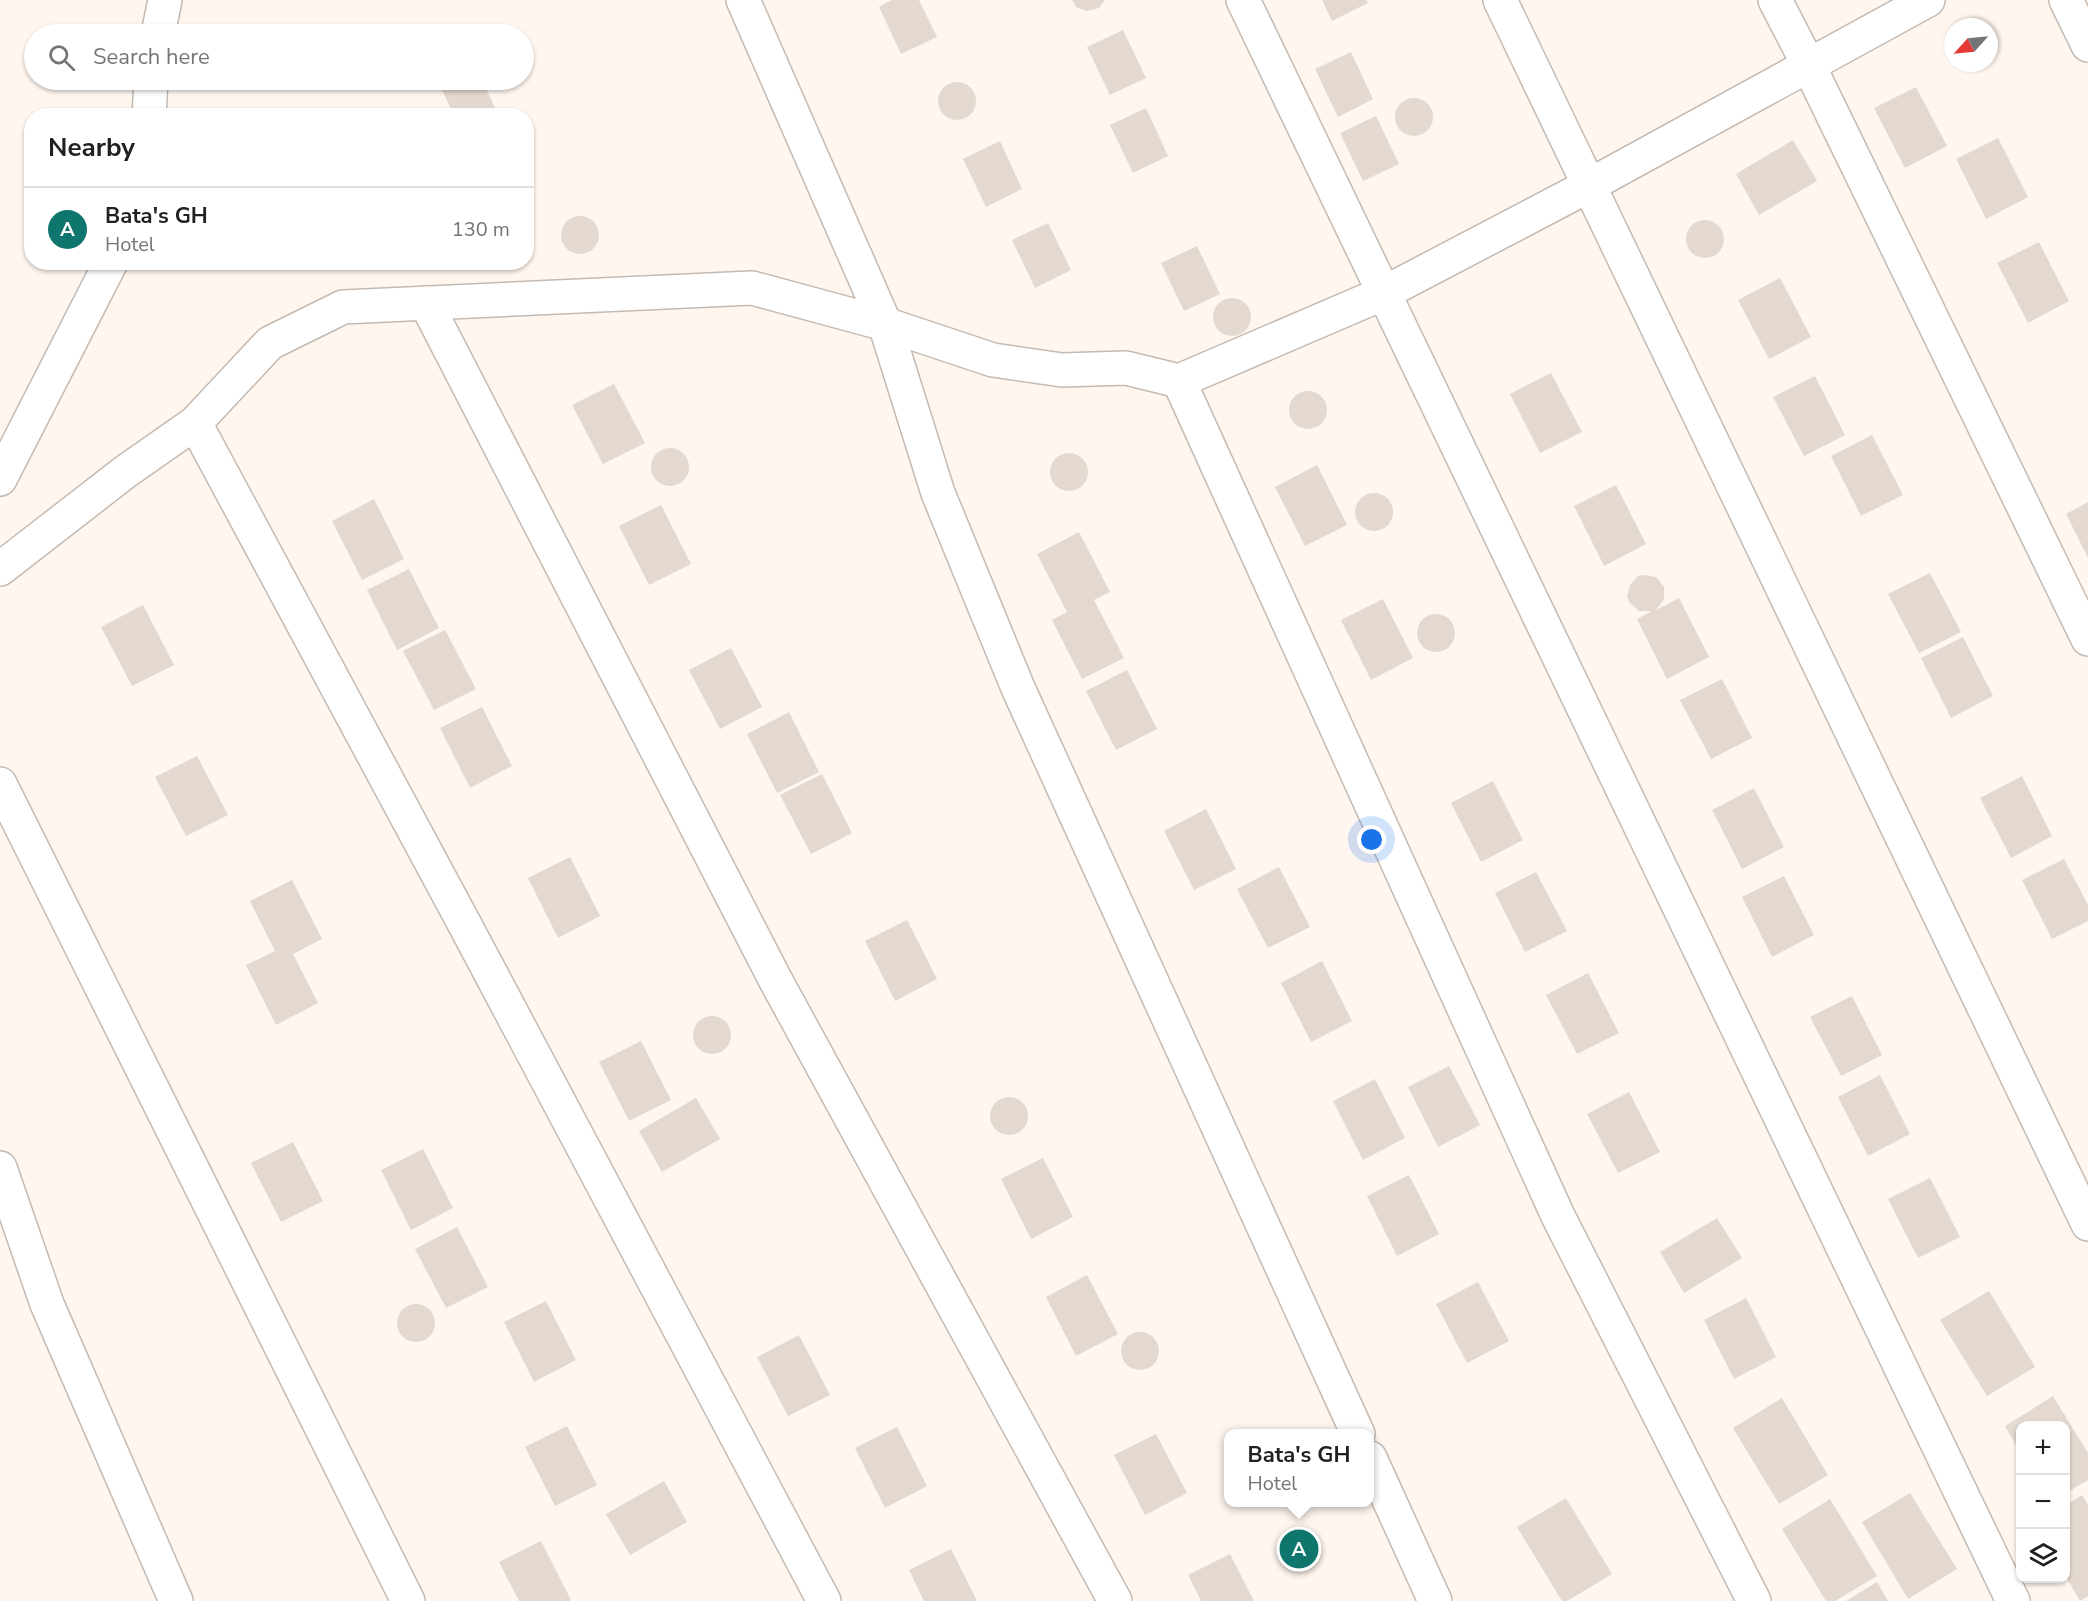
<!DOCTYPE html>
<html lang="en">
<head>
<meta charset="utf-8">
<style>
  :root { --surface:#fff; --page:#f2f2f2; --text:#202124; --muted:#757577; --line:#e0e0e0; --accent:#0f766e }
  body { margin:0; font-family:"Nunito Sans",sans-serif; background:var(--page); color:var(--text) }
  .controls { position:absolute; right:18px; bottom:18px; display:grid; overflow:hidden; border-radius:12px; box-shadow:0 2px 4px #0004 }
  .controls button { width:54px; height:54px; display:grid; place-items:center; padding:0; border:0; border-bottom:2px solid var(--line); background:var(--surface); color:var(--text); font:30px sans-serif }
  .compass { position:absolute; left:1944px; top:18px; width:54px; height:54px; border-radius:50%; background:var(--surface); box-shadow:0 2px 4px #0004; rotate:243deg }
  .you { position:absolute; left:1372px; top:840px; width:21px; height:21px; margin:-15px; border:4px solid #fff; border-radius:50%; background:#1a73e8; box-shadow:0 0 0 9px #1a73e833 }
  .badge { display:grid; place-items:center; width:39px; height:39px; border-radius:50%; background:var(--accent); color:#fff; font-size:20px; font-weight:700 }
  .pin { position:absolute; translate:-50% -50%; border:3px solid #fff; box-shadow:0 2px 6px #0006 }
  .popup { position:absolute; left:1224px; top:1429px; width:150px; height:78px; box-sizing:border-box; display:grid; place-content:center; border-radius:12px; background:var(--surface); filter:drop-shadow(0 2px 4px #0005); font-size:20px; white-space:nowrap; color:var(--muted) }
  .popup b { font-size:22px; color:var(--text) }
  .popup::after { content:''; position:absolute; left:50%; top:100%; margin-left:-12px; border:12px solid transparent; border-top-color:var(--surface) }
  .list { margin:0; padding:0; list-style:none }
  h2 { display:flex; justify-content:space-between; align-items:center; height:78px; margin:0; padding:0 24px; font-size:26px }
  h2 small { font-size:20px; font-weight:400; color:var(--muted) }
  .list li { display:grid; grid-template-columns:39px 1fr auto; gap:18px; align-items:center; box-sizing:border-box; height:84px; padding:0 24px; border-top:2px solid var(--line) }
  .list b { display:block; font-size:22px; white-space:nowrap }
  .list p { margin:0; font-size:20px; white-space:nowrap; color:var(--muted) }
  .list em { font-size:20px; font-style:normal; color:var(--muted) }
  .icon { flex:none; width:33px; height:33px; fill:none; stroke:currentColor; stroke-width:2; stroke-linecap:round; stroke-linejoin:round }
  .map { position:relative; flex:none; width:2088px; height:1601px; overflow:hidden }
  .search { position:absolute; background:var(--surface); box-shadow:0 2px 4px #0004; left:24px; top:24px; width:510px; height:66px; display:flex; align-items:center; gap:15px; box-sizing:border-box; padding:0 21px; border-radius:33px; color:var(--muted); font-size:22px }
  .panel { position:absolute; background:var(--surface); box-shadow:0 2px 4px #0004; left:24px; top:108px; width:510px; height:162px; border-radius:24px }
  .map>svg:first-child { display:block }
  .building { fill:#e3d9d1 }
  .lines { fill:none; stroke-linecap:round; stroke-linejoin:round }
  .street-casing { stroke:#c4bab2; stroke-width:36 }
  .street { stroke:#fff; stroke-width:33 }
</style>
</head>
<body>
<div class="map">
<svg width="2088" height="1601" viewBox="0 0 2088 1601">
  <rect width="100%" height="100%" fill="#fff6ef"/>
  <g class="building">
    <polygon points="892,0 919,0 937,37 901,54 879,7"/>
    <polygon points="1072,0 1105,0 1099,8 1087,11 1076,7"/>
    <polygon points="1322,0 1366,0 1368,3 1332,21"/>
    <polygon points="1123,30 1146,78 1110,95 1087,47"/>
    <polygon points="1351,52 1373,99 1338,117 1315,69"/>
    <polygon points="447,80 482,80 498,114 494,116 454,116 439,83"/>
    <circle cx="957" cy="101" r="19"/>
    <polygon points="1916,87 1947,146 1905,168 1874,108"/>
    <circle cx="1414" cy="117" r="19"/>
    <polygon points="1146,108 1168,156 1133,173 1110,125"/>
    <polygon points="1376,116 1399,164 1363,181 1340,133"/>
    <polygon points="1998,138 2028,197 1986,219 1956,159"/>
    <polygon points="1793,140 1817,181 1759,215 1736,174"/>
    <polygon points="1000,141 1022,189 986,207 963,159"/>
    <circle cx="580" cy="235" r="19"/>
    <circle cx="1705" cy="239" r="19"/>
    <polygon points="1048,223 1071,270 1035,288 1012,240"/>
    <polygon points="2039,242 2069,301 2028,323 1997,263"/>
    <polygon points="1197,246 1220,294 1184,311 1161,263"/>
    <polygon points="1780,278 1811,337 1769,359 1738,300"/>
    <circle cx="1232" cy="317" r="19"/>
    <polygon points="1551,373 1582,432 1540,453 1510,394"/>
    <polygon points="1815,376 1845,435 1804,456 1773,397"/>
    <polygon points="614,384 645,443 603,464 572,405"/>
    <circle cx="1308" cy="410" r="19"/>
    <polygon points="1872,435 1903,495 1861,516 1831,456"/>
    <circle cx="670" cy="467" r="19"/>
    <circle cx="1069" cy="472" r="19"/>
    <polygon points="1317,465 1347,525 1305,546 1275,487"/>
    <polygon points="1616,485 1646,544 1604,566 1574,506"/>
    <circle cx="1374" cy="512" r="19"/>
    <polygon points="374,499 404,559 362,580 332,521"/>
    <polygon points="2088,502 2088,558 2066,514"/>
    <polygon points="661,505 691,564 649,585 619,526"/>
    <polygon points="1079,532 1110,592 1094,600 1124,658 1082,679 1052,620 1067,612 1037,554"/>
    <polygon points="409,569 439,628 397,650 367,590"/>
    <polygon points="1930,573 1961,632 1919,653 1888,594"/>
    <polygon points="1644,575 1656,577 1664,587 1664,599 1656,610 1679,598 1709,657 1667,679 1637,619 1652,611 1639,611 1630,603 1627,597 1630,585 1638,576"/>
    <polygon points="1383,599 1413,658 1371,680 1341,620"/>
    <polygon points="143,605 174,665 132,686 101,627"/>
    <circle cx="1436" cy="633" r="19"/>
    <polygon points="445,630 476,689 434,710 403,651"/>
    <polygon points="1963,637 1993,696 1951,718 1921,658"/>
    <polygon points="731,648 762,707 720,729 689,670"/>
    <polygon points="1127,670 1157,729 1116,750 1086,691"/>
    <polygon points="1722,679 1752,738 1711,759 1680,700"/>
    <polygon points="482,707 512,766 470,788 440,728"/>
    <polygon points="789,712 819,772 777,793 747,734"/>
    <polygon points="197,756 228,815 186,836 155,777"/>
    <polygon points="822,774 852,833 811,854 780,795"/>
    <polygon points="2022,776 2052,836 2011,858 1980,798"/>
    <polygon points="1493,781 1523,840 1481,862 1451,803"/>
    <polygon points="1754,788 1784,847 1742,869 1712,810"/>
    <polygon points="1206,809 1236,869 1194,890 1164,831"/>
    <polygon points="570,857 600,916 558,938 528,878"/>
    <polygon points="2064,859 2088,905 2088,921 2052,939 2022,880"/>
    <polygon points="1279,867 1310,927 1268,948 1237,889"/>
    <polygon points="1536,872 1567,931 1525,952 1495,893"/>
    <polygon points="1784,876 1814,935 1772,957 1742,897"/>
    <polygon points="292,880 322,939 293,954 318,1003 276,1025 246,965 275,951 250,901"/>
    <polygon points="907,920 937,979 895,1001 865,941"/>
    <polygon points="1322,961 1352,1021 1311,1042 1281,983"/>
    <polygon points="1588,973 1619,1033 1577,1054 1546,995"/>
    <polygon points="1852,996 1882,1055 1841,1076 1810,1017"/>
    <circle cx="712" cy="1035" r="19"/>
    <polygon points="641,1041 671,1100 629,1121 599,1062"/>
    <polygon points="1449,1066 1480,1125 1438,1147 1408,1087"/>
    <polygon points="1880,1075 1910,1134 1868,1156 1838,1097"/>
    <polygon points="1375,1079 1405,1138 1363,1160 1333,1101"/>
    <polygon points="1629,1092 1660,1152 1618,1173 1587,1114"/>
    <circle cx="1009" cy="1116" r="19"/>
    <polygon points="696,1098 720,1139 662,1172 639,1131"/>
    <polygon points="293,1142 323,1201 281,1222 251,1163"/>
    <polygon points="423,1149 453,1208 411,1230 381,1170"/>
    <polygon points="1043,1158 1073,1217 1031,1239 1001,1179"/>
    <polygon points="1409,1175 1439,1234 1397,1256 1367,1196"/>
    <polygon points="1930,1178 1960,1237 1918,1258 1888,1199"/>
    <polygon points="1717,1218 1742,1258 1684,1293 1660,1252"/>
    <polygon points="457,1227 488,1287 446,1308 415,1249"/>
    <polygon points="1087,1275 1118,1334 1076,1356 1046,1297"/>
    <polygon points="1478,1282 1509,1341 1467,1363 1436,1304"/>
    <polygon points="1989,1291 2035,1367 1987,1396 1940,1320"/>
    <polygon points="1746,1298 1776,1357 1734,1379 1704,1320"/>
    <polygon points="546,1301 576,1360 534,1382 504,1322"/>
    <circle cx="416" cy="1323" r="19"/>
    <circle cx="1140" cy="1351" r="19"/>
    <polygon points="799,1335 830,1395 788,1416 757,1357"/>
    <polygon points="2053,1396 2088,1453 2088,1480 2066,1493 2066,1426 2020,1426 2020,1452 2005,1426"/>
    <polygon points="1782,1398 1828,1475 1779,1504 1733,1428"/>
    <polygon points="567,1426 597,1485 555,1506 525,1447"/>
    <polygon points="897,1427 927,1486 885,1508 855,1448"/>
    <polygon points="1156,1434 1187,1493 1145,1515 1114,1455"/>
    <polygon points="664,1481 687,1522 630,1555 606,1514"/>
    <polygon points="1910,1493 1957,1569 1908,1599 1862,1522"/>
    <polygon points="2082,1495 2088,1505 2088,1596 2080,1601 2066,1577 2066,1505"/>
    <polygon points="1566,1498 1612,1574 1567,1601 1562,1601 1517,1527"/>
    <polygon points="1830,1499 1877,1576 1835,1601 1826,1601 1782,1529"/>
    <polygon points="541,1541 571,1600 569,1601 519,1601 499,1562"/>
    <polygon points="951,1549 977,1601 924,1601 909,1570"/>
    <polygon points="1230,1554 1254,1601 1201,1601 1188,1575"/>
    <polygon points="1877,1582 1888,1601 1846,1601"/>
  </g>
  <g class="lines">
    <g class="street-casing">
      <g id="street">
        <polyline points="743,0 885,324 938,493 1018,688 1358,1434"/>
        <polyline points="1243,0 2013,1601"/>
        <polyline points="1500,0 2088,1224"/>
        <polyline points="1775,0 1808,64 2088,639"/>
        <polyline points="2066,0 2088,45"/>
        <polyline points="158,34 165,0"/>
        <polyline points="149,116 151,80"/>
        <polyline points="426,303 776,981 1115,1601"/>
        <polyline points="1179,381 1558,1216 1754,1601"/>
        <polyline points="195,423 465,925 824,1601"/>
        <polyline points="0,479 111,262"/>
        <polyline points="0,569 125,472 195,423 270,343 343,307 752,288 885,324 993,360 1062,370 1126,368 1179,381 1384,293 1590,185 1928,0"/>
        <polyline points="0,784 408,1601"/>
        <polyline points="0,1168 47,1304 176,1601"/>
        <polyline points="1370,1458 1435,1601"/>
      </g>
    </g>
    <use href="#street" class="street"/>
  </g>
</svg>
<div class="controls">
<button>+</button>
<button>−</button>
<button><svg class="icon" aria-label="layers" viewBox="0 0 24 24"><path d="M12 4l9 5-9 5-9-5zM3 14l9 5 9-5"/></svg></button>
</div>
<svg class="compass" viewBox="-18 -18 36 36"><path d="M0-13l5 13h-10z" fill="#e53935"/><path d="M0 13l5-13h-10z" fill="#757577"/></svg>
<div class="you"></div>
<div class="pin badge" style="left:1299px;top:1549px">A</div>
<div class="popup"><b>Bata's GH</b>Hotel</div>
<div class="search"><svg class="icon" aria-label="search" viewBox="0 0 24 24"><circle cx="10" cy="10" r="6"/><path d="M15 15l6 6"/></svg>Search here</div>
<section class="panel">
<h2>Nearby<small></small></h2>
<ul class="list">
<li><span class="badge">A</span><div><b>Bata's GH</b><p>Hotel</p></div><em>130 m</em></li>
</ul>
</section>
</div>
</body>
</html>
